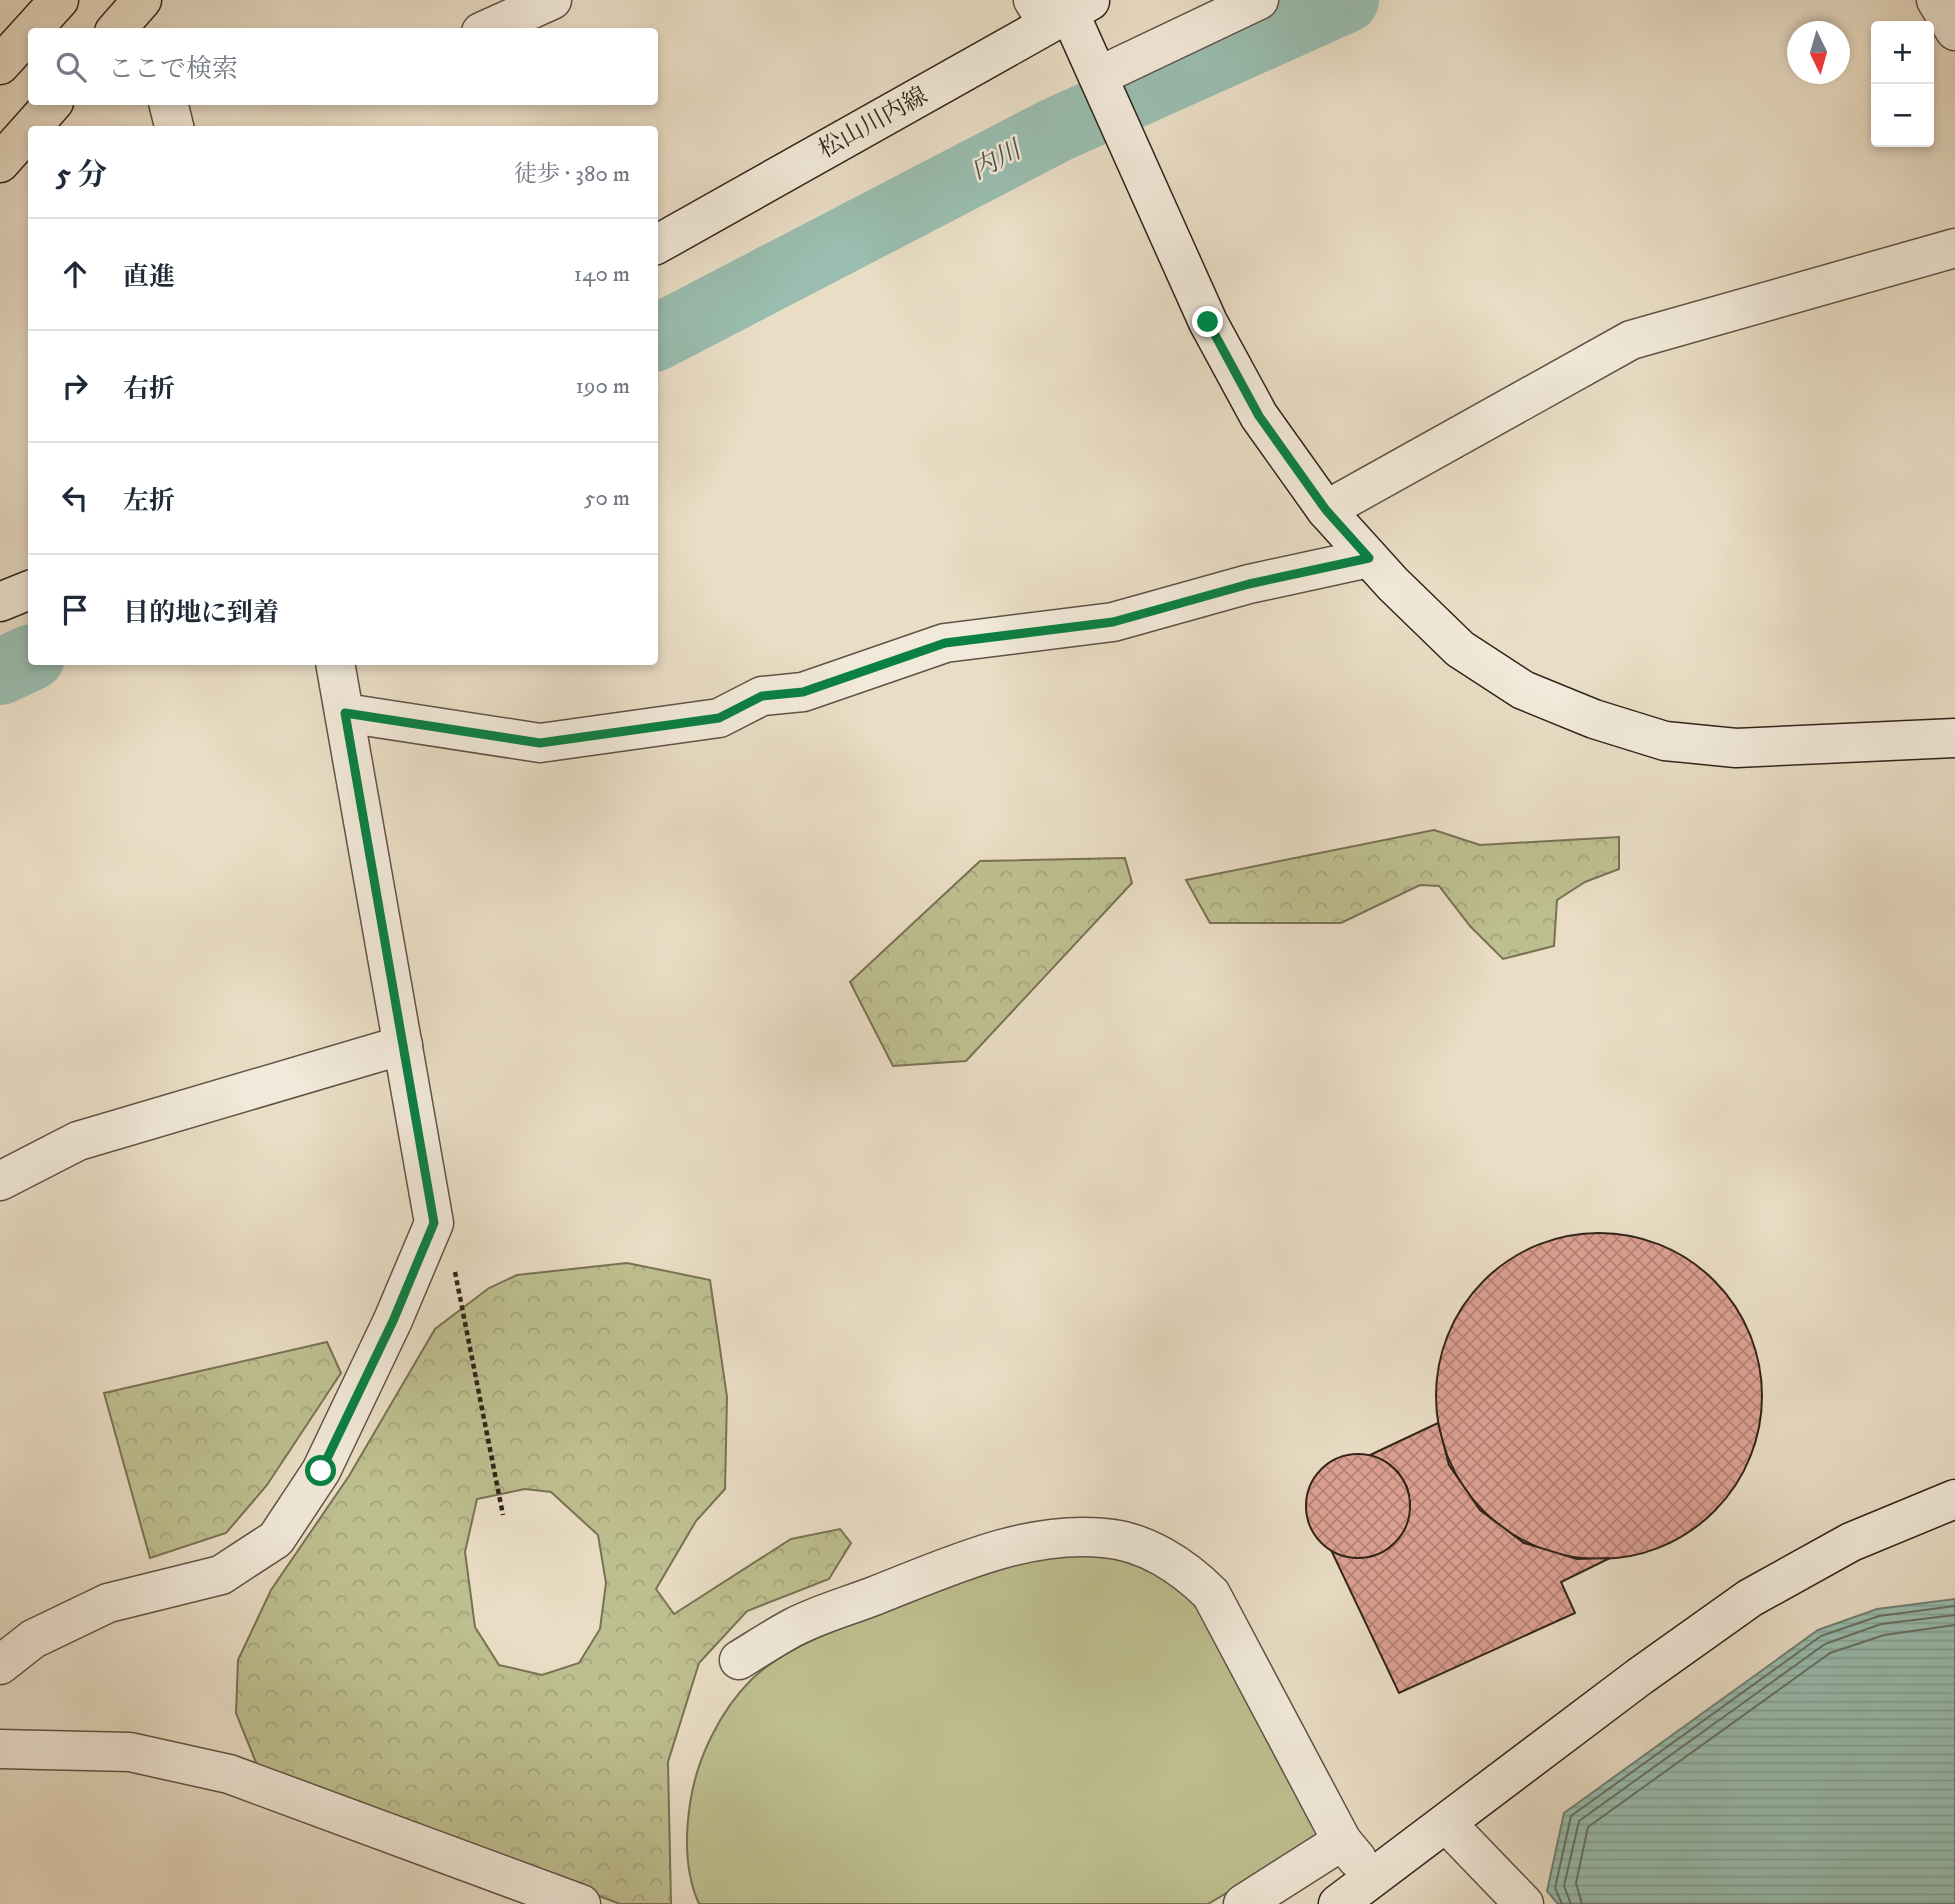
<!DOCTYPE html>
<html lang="ja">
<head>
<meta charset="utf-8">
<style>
  :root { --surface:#fff; --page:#f2f2f3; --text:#1f2937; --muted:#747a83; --line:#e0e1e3 }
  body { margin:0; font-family:"IM FELL DW Pica","Noto Serif JP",serif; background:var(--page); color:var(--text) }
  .controls { position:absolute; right:21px; top:21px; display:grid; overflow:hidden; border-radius:7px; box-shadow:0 4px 10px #0003 }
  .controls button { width:63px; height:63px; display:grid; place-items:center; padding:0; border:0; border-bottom:2px solid var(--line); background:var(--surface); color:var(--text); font:35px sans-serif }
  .compass { position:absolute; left:1787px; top:21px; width:63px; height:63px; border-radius:50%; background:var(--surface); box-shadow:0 4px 10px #0003; rotate:175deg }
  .stop { position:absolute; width:21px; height:21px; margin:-16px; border:5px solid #0b8043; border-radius:50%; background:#fff }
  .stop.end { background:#0b8043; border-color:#fff; box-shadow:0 2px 7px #0008 }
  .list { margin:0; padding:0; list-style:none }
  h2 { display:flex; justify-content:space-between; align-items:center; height:91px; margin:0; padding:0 28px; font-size:30px }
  h2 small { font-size:23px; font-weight:400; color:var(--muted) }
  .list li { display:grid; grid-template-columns:46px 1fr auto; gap:21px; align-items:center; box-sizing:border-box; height:112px; padding:0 28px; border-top:2px solid var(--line) }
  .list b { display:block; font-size:26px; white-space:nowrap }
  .list em { font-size:23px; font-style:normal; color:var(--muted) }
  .icon { flex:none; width:38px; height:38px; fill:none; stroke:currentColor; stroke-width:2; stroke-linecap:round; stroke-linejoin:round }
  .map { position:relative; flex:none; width:1955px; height:1904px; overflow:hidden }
  .search { position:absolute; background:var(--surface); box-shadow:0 4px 10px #0003; left:28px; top:28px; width:630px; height:77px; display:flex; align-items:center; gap:18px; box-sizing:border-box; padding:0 24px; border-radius:7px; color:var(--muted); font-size:26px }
  .panel { position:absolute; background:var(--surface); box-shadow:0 4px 10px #0003; left:28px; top:126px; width:630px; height:539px; border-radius:7px }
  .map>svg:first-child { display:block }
  .green { fill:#bebf90; stroke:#787254; stroke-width:2 }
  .forest { fill:url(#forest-crowns); stroke:#787254; stroke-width:2; fill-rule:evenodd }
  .water { fill:url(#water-rules); stroke:#708073; stroke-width:2 }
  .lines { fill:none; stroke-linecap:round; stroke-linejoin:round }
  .shore { stroke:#667064; stroke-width:2 }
  .river { stroke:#99bdaf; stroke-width:66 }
  .building { fill:url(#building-cross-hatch); stroke:#322419; stroke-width:2 }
  .street-casing { stroke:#605244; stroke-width:41 }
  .secondary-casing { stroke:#322419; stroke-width:41 }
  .highway-casing { stroke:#322419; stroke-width:41 }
  .path { stroke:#322419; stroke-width:4.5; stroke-dasharray:5 3.5; stroke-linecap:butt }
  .street { stroke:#f1e9d9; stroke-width:38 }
  .secondary { stroke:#f1e9d9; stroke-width:38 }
  .highway { stroke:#e9ddc5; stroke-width:38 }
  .route { stroke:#0b8043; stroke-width:9 }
  .labels { text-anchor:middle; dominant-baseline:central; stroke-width:5; stroke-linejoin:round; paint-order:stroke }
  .street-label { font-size:24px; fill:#322419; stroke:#f1e9d9 }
  .water-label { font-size:26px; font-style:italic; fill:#515246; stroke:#f1e9d9 }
</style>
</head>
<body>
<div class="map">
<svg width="1955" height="1904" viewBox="0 0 1955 1904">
  <defs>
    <pattern id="forest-crowns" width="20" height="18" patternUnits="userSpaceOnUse" patternTransform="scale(1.75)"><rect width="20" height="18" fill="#bebf90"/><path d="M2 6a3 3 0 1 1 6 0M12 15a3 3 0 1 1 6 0" fill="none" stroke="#a4a47c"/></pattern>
    <pattern id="water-rules" width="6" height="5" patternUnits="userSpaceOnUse" patternTransform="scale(1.75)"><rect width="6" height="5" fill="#99bdaf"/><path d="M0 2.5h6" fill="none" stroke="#84a296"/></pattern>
    <pattern id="building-cross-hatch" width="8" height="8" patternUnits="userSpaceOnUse" patternTransform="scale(1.75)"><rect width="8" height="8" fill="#dca092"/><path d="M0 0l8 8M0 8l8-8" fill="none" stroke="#b38276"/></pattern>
  </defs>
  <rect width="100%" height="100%" fill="#e9ddc5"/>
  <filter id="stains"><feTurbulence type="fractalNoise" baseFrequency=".00286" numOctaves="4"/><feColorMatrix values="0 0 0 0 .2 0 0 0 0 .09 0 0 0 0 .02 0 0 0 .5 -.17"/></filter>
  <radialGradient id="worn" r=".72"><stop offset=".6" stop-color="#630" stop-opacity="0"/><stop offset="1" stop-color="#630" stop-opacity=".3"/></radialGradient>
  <path class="green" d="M1055 1551H1107L1154 1565 1196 1595 1327 1833 1208 1904H699C685 1873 685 1837 690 1804 696 1760 720 1710 753 1678 783 1650 822 1636 860 1620 924 1593 988 1570 1055 1551Z"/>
  <g class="forest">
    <polygon points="1434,830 1480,845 1619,837 1619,869 1585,882 1557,900 1554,946 1503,959 1470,926 1439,886 1420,885 1341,923 1210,923 1186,880"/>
    <polygon points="1125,858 1132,883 966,1061 893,1066 850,982 980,861"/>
    <path d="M627 1263 710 1280 727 1397 725 1489 696 1521 656 1589 674 1614 791 1539 840 1529 851 1543 829 1579 747 1611 699 1663 668 1762 671 1904H620L257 1765 236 1713 238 1660 271 1590 349 1476 435 1329 489 1288 517 1275ZM525 1489 551 1492 598 1535 606 1583 600 1629 579 1663 542 1675 499 1665 475 1627 465 1552 477 1499Z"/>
    <polygon points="327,1342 341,1373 267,1485 226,1533 150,1558 104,1393"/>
  </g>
  <polygon class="water" points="1955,1599 1955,1904 1558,1904 1547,1891 1564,1813 1818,1630 1877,1609"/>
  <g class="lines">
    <g class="shore">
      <polyline points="1562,1904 1555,1888 1571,1816 1821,1636 1879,1616 1955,1606"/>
      <polyline points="1571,1904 1564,1886 1579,1821 1825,1644 1881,1624 1955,1615"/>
      <polyline points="1582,1904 1576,1883 1588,1827 1830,1653 1884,1635 1955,1625"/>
    </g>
    <g class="river">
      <polyline points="654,339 1056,130 1346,0"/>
      <polyline points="0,672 32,657"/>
    </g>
  </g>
  <g class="building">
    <circle cx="1599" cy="1396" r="163"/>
    <polygon points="1438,1423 1449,1465 1480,1510 1524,1543 1577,1559 1610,1558 1561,1582 1575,1613 1399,1693 1331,1550 1356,1558 1373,1556 1389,1548 1401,1535 1410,1504 1407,1487 1398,1472 1386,1462 1370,1455"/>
    <circle cx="1358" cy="1506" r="52"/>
  </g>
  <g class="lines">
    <g class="street-casing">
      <g id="street">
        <polyline points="1033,0 1048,24"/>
        <polyline points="1936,0 1955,31"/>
        <polyline points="481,32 552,0"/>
        <polyline points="1099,76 1259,0"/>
        <polyline points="168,102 175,130"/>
        <polyline points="1326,510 1631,340 1955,248"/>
        <polyline points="345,713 540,743 719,718 762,696 803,692 945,643 1113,622 1249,584 1369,558"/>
        <polyline points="0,1181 78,1141 403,1045"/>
        <path d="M739 1660C757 1649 775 1637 794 1627 819 1614 848 1606 874 1596 946 1568 1025 1530 1104 1538 1145 1541 1183 1566 1211 1594L1342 1841"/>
        <polyline points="0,1665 33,1639 108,1603 221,1575 276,1539 321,1471 393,1320 434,1223 335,662"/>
        <polyline points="0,1749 130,1752 229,1774 581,1904"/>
        <polyline points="1446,1823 1524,1904"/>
        <polyline points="1243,1904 1342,1841 1357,1859"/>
      </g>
    </g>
    <g class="secondary-casing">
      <g id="secondary">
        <polyline points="1069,12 1208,322 1259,416 1326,510 1393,584 1460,649 1523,690 1594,719 1665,741 1736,748 1955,738"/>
        <polyline points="654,246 1090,1"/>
        <polyline points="0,602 32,589"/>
        <polyline points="1338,1904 1639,1677 1750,1598 1851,1542 1955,1499"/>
      </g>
    </g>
    <g class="highway-casing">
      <g id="highway">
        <polyline points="114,32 142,0"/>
        <polyline points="0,65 59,0"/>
        <polyline points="0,163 54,102"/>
      </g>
    </g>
    <polyline class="path" points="455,1272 503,1515"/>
    <use href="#street" class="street"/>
    <use href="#secondary" class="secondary"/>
    <use href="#highway" class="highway"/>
  </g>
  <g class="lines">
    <polyline class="route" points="321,1471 393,1321 434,1223 345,713 540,743 719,718 762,696 803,692 945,643 1113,622 1249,584 1369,558 1326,510 1259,416 1208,322"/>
  </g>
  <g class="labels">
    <g class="street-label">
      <text transform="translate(873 123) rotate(-29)">松山川内線</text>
    </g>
    <g class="water-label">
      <text transform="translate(996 161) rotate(-28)">内川</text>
    </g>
  </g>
  <rect width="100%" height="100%" filter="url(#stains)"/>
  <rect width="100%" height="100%" fill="url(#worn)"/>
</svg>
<div class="controls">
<button>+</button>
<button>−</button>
</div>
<svg class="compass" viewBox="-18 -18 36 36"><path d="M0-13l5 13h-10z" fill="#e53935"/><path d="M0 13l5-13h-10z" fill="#747a83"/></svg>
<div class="stop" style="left:321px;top:1471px"></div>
<div class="stop end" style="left:1208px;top:322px"></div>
<div class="search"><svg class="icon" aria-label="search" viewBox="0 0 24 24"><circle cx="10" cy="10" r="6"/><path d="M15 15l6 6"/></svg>ここで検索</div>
<section class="panel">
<h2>5 分<small>徒歩 · 380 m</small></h2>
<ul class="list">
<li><svg class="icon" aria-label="ahead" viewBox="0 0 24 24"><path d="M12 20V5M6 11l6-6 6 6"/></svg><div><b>直進</b></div><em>140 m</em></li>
<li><svg class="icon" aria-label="right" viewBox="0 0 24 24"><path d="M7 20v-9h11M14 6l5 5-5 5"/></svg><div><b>右折</b></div><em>190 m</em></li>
<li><svg class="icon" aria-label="left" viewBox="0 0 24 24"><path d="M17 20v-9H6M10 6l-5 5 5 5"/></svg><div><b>左折</b></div><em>50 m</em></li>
<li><svg class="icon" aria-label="arrive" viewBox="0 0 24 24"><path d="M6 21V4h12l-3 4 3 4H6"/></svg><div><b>目的地に到着</b></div></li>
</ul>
</section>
</div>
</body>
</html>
